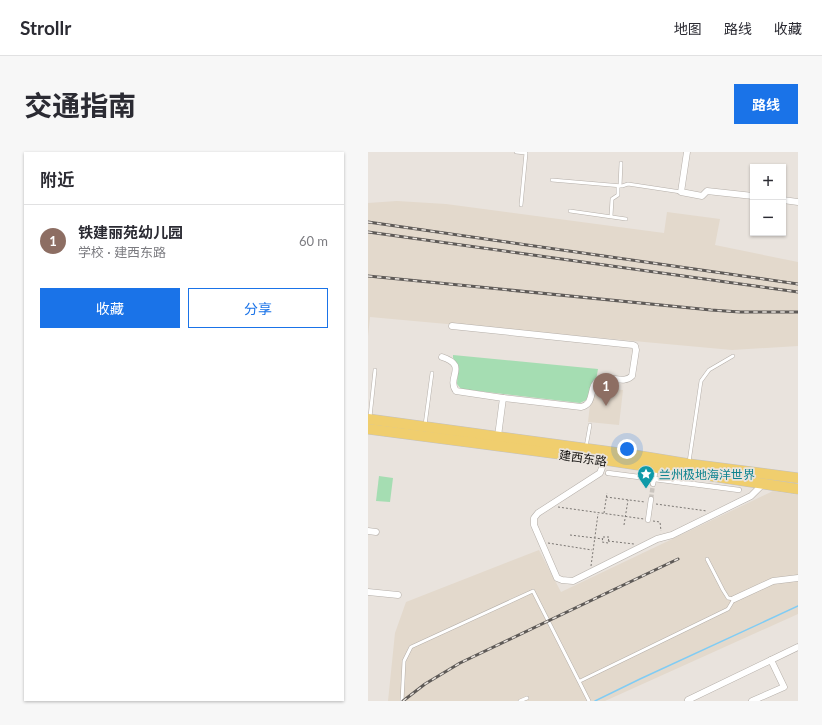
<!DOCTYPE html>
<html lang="zh">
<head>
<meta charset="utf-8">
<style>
  :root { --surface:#fff; --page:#f7f7f7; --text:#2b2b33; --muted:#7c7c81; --line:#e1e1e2; --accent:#1a73e8 }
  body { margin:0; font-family:Lato,"Noto Sans SC",sans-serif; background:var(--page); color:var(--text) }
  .controls { position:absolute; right:12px; top:12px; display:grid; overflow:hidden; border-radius:0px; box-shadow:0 1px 3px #0004 }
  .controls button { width:36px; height:36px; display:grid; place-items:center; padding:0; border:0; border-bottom:1px solid var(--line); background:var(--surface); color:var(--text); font:20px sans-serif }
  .you { position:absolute; left:259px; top:297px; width:14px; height:14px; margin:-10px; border:3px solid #fff; border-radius:50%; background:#1a73e8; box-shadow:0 0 0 6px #1a73e833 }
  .badge { display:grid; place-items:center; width:26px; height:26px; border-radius:50%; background:var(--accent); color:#fff; font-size:13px; font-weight:700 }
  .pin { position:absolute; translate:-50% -33px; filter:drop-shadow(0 1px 2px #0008) }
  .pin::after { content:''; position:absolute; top:21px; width:14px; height:12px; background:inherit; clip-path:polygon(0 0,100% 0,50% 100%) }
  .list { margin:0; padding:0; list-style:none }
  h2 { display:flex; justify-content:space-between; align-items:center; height:52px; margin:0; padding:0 16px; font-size:17px }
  h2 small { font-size:13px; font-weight:400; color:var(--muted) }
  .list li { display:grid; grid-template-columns:26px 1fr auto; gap:12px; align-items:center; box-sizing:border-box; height:72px; padding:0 16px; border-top:1px solid var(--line) }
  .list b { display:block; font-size:15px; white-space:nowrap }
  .list p { margin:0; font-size:13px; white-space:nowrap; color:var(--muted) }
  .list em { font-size:13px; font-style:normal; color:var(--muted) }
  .actions { display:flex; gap:8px; padding:12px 16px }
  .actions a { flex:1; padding:9px 0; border:1px solid var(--accent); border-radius:0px; text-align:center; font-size:14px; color:var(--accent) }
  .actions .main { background:var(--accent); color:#fff }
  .map { position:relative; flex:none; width:430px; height:549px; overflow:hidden; border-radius:0px }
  header { display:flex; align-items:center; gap:24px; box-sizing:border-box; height:56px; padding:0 20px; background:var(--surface); border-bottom:1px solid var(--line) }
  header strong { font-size:19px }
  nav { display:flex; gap:22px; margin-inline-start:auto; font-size:14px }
  .intro { display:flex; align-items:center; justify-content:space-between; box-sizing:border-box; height:96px; padding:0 24px }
  h1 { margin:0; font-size:28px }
  .button { padding:10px 18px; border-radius:0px; background:var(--accent); color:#fff; font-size:14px; font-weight:700 }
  main { display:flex; gap:24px; padding:0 24px }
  aside { flex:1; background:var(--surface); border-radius:0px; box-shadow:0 1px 3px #0004 }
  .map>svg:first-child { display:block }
  .built { fill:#e3d9cc }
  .green { fill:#a5ddb2 }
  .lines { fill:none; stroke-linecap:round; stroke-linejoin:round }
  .stream { stroke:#80ccf4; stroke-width:1.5 }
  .pedestrian-tunnel { stroke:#c9c4be; stroke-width:4.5; stroke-dasharray:4.5 2; stroke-linecap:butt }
  .service-casing { stroke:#b5afa9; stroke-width:4 }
  .pedestrian-casing { stroke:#b5afa9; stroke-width:5.5 }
  .minor-casing { stroke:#b5afa9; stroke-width:7 }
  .trunk-casing { stroke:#c2c1c1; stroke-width:11 }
  .path { stroke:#7b7773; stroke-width:1; stroke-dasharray:2 2; stroke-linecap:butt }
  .service { stroke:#fff; stroke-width:3 }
  .pedestrian { stroke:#fff; stroke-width:4.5 }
  .minor { stroke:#fff; stroke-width:6 }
  .trunk { stroke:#f0ce6e; stroke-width:10 }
  .rail-casing { stroke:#5e5a57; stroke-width:3 }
  .rail { stroke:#e9e3dd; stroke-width:1.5; stroke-dasharray:4.5; stroke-linecap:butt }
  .labels { text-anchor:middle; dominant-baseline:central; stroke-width:3.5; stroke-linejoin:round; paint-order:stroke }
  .street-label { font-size:12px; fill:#13110f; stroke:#e9e3dd }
  .culture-label { font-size:12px; fill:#0d838f; stroke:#e9e3dd; text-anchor:start }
</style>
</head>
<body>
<header>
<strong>Strollr</strong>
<nav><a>地图</a><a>路线</a><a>收藏</a></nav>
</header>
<div class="intro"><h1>交通指南</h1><a class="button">路线</a></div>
<main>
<aside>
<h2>附近<small></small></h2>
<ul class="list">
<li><span class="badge" style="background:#8d6e63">1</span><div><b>铁建丽苑幼儿园</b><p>学校 · 建西东路</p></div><em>60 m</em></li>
</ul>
<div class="actions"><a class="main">收藏</a><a>分享</a></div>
</aside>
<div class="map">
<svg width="430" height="549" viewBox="0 0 430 549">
  <rect width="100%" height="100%" fill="#e9e3dd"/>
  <g class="built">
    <polygon points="29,49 78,52 296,81 299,60 352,67 347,93 430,110 430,194 364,198 2,165 0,184 0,51"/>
    <polygon points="224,235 255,238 251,273 220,270"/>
    <polygon points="405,339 430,343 430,462 237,549 20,549 27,481 38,450 171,398 193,440"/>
  </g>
  <g class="green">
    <polygon points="85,203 230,217 225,245 212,251 93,237 89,232 90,215 85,206"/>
    <polygon points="11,324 25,326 22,350 8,349"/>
  </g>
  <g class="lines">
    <polyline class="stream" points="227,549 272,527 430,454"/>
    <polyline class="pedestrian-tunnel" points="283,347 285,332"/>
    <g class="service-casing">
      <g id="service">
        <polyline points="148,0 158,1 153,53"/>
        <polyline points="184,28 254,34 260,32 313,40"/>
        <polyline points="252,34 253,11"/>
        <polyline points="202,59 258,67"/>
        <polyline points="243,64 244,47 250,43 250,34"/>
        <polyline points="2,265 7,218"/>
        <polyline points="57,273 64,221"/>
        <polyline points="218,295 222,273"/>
        <polyline points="321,310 333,229 341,218 365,204"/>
        <polyline points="212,529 360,457 366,447 360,446 355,438 339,407"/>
        <polyline points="34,549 36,509 43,495 165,439 221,549"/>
        <polyline points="152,549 159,546"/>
      </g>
    </g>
    <g class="pedestrian-casing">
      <g id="pedestrian">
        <polyline points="240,321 371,338"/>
        <polyline points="285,332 288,316"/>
        <polyline points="280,368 283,347"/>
      </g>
    </g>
    <g class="minor-casing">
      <g id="minor">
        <polyline points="319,0 313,40 334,44 339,39 385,44"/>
        <polyline points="415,48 430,50"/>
        <path d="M84 174 265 193 267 194 268 198 264 224C255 233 241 222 231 228 220 234 228 252 213 255L135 246"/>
        <path d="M74 205C101 214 78 225 88 239L135 246 130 284"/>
        <polyline points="237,308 232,321 170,361 166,366 166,373 189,426 194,428 205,429 289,387 304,383 383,344 396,331"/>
        <polyline points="0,379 8,380"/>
        <polyline points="0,440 30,443"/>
        <polyline points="366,447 405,429 430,426"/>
        <polyline points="403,508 430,495"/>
        <polyline points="321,549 320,548 403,508 416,535 384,549"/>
      </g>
    </g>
    <g class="trunk-casing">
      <g id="trunk">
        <polyline points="0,267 266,303 321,312 430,326"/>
        <polyline points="0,277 237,308 430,337"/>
      </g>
    </g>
    <g class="path">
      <polyline points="238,345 277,350"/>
      <polyline points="288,352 339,359"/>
      <polyline points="190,355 276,367"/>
      <polyline points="236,361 239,341"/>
      <polyline points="285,369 292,370 293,379"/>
      <polyline points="256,373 260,348"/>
      <polyline points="202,383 235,387"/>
      <polygon points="235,385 241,385 240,391 234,390"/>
      <polyline points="240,389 266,392"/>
      <polyline points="180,391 224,398"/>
      <polyline points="223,414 230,362"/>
    </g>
    <use href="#service" class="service"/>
    <use href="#pedestrian" class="pedestrian"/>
    <use href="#minor" class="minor"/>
    <use href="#trunk" class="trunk"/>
    <g class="rail-casing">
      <g id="rail">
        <polyline points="0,70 430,132"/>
        <polyline points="0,80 430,140"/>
        <polyline points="0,124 343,158 372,160 430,160"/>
        <polyline points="35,549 57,532 92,511 310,407"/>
      </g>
    </g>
    <use href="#rail" class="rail"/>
  </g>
  <defs>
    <g id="sight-pin" transform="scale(0.9)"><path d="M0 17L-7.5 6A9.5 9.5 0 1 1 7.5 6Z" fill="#0f9aa8" stroke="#e9e3dd"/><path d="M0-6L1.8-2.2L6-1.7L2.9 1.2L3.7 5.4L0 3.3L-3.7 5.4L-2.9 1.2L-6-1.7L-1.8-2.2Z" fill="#fff"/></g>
  </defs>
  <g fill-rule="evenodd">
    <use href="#sight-pin" x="278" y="322"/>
  </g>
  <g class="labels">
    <g class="street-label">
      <text transform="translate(215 306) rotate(8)">建西东路</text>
    </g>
    <g class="culture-label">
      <text x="291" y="322">兰州极地海洋世界</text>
    </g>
  </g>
</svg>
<div class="controls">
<button>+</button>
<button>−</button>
</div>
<div class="you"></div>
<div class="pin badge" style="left:238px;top:254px;background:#8d6e63">1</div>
</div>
</main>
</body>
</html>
